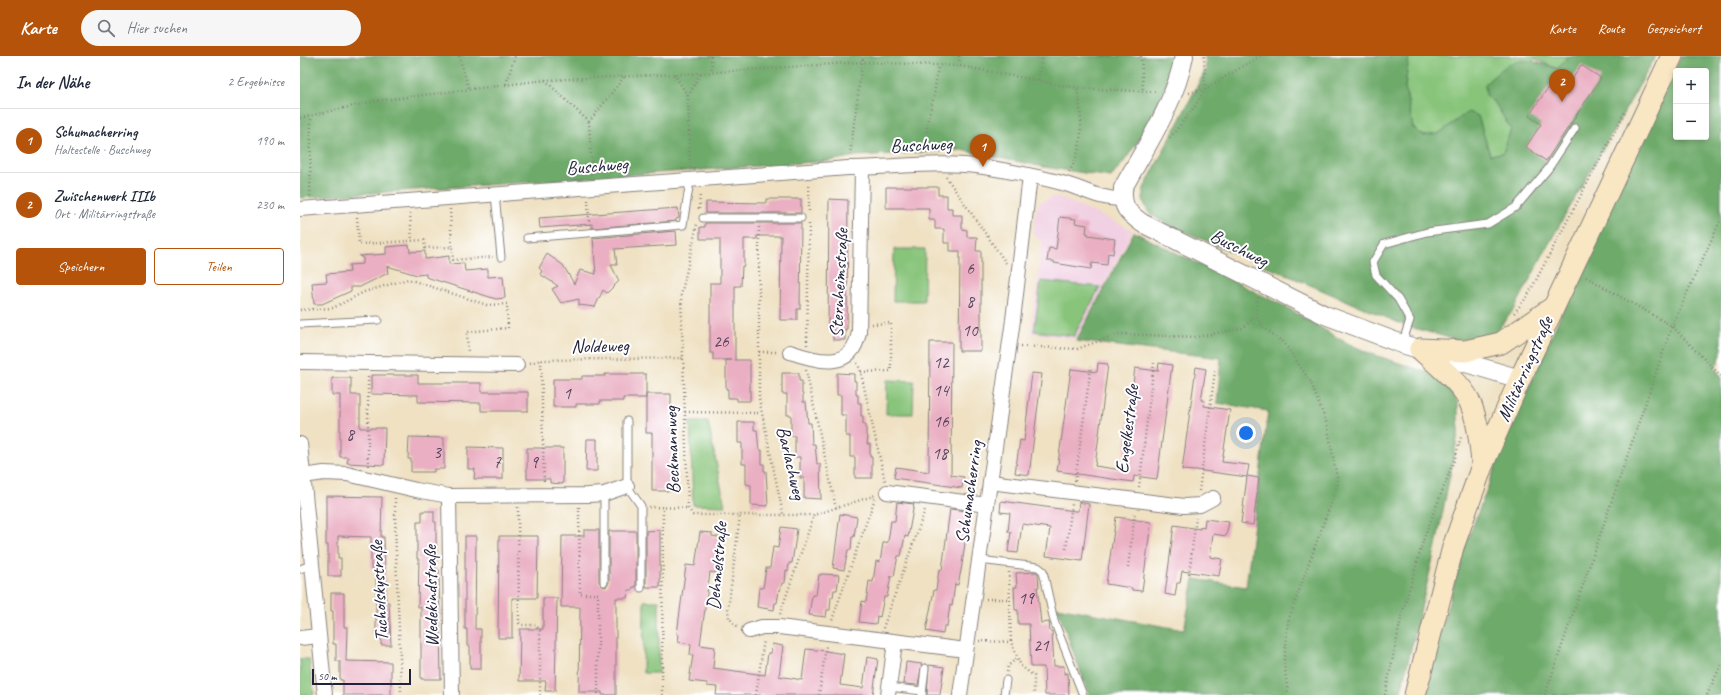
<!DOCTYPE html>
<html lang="de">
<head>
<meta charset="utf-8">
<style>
  :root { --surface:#fff; --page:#f6f6f7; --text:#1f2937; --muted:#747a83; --line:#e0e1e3; --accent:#b45309 }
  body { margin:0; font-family:Caveat,sans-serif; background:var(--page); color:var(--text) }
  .controls { position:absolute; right:12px; top:12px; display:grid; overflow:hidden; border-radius:4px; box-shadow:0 2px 6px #0003 }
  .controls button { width:36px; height:36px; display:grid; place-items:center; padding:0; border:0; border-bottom:1px solid var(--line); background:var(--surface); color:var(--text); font:20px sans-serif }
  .scale { position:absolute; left:12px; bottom:10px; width:99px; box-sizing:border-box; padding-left:4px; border:2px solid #22223b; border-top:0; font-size:11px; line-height:14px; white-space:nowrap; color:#22223b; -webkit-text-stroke:3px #fff; paint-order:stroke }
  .you { position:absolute; left:946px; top:377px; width:14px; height:14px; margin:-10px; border:3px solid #fff; border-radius:50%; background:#1a73e8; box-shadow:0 0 0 6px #1a73e833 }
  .badge { display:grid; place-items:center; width:26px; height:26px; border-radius:50%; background:var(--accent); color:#fff; font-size:13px; font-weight:700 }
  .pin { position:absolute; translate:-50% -33px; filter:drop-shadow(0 1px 2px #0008) }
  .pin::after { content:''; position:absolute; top:21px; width:14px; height:12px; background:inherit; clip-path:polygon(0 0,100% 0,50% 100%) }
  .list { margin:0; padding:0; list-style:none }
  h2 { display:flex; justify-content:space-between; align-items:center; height:52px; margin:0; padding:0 16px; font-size:17px }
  h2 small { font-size:13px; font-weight:400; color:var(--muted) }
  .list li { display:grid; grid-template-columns:26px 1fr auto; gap:12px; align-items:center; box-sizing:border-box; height:64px; padding:0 16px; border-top:1px solid var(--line) }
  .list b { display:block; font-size:15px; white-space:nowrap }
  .list p { margin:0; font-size:13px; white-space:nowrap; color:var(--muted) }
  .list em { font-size:13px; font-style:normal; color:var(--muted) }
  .actions { display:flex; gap:8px; padding:12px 16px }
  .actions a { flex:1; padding:9px 0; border:1px solid var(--accent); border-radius:4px; text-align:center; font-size:14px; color:var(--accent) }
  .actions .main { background:var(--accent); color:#fff }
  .icon { flex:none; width:22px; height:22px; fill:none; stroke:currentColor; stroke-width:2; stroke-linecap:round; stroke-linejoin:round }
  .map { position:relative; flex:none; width:1421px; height:639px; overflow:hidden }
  header { display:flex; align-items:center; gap:24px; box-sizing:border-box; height:56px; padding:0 20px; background:var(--accent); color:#fff }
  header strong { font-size:19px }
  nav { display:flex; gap:22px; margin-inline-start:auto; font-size:14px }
  .search { width:280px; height:36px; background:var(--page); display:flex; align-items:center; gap:10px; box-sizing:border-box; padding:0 14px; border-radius:22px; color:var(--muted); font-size:15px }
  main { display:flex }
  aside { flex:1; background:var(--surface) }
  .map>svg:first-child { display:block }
  .built { fill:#f1d0e3 }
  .green { fill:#88c47a; stroke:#55735a }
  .forest { fill:#6eaa6a; stroke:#486652; fill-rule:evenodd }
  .building { fill:#eaafc2 }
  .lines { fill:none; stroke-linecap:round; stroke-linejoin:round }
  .service-casing { stroke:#88827e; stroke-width:9 }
  .minor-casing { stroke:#88827e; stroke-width:16 }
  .tertiary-casing { stroke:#88827e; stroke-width:20 }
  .secondary-casing { stroke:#88827e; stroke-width:23 }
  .path { stroke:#88827e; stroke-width:2.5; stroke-dasharray:1 3; stroke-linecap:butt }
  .service { stroke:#fff; stroke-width:7 }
  .minor { stroke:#fff; stroke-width:14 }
  .tertiary { stroke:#fff; stroke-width:18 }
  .secondary { stroke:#f9e7c3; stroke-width:21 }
  .labels { text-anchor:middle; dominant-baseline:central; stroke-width:4; stroke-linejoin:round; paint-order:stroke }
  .number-label { font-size:17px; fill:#54455d }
  .street-label { font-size:19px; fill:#22223b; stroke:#fff }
</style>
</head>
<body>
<header>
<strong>Karte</strong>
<div class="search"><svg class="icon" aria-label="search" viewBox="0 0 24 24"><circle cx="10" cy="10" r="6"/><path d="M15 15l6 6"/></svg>Hier suchen</div>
<nav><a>Karte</a><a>Route</a><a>Gespeichert</a></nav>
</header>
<main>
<aside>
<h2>In der Nähe<small>2 Ergebnisse</small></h2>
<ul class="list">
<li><span class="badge">1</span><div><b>Schumacherring</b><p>Haltestelle · Buschweg</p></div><em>190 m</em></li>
<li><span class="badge">2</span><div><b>Zwischenwerk IIIb</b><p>Ort · Militärringstraße</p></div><em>230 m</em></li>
</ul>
<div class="actions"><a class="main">Speichern</a><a>Teilen</a></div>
</aside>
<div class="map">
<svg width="1421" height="639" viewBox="0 0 1421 639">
  <rect width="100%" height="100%" fill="#fff"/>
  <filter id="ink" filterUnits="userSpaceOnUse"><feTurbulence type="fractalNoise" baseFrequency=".025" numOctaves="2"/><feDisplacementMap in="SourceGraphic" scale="8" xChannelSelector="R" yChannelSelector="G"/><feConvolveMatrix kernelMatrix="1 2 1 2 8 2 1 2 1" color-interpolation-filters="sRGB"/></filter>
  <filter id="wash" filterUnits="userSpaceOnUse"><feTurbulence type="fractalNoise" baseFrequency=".012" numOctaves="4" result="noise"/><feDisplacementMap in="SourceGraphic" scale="16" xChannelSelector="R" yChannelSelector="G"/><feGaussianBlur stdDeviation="0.9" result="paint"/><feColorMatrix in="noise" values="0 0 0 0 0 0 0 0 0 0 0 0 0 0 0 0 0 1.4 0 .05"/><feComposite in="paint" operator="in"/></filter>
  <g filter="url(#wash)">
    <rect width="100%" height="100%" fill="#efe1c2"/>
    <polygon class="built" points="752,141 759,141 780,150 833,174 776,283 731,277 742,186 733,178 736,154 740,146"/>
    <g class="green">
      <polygon points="1109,0 1268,0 1258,13 1235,3 1186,40 1195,47 1211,73 1203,97 1190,99 1178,60 1157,64 1138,78 1124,80 1113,72 1105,31"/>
      <polygon points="594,193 625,193 624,245 593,245"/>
      <polygon points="741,225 800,231 774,280 734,275"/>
      <polygon points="587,324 614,325 613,358 586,358"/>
      <polygon points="390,366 408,366 425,450 393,449"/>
      <polygon points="344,545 359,545 359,617 343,617"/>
      <polygon points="0,603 9,603 14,639 0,639"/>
    </g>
    <g class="forest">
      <path d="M0 0H877C861 44 843 86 811 121L744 111 661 94 556 100 529 105 0 142Z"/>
      <path d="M905 0H1109L1105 31 1113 72 1124 80 1138 78 1168 56 1178 60 1190 99 1203 97 1211 73 1195 47 1186 40 1185 28C1215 0 1219 0 1258 13L1268 0H1356L1246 193 1215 252 1196 276 1184 281 1157 284 1106 270 867 168C852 160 841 153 843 134L906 13Z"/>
      <path d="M1381 0H1421V299L1415 312 1421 320V639H1125L1137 586 1165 491 1203 391 1285 203ZM1376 15H1406V81H1376Z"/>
      <polygon points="834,176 986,251 1043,285 1069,297 1126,316 1135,322 1145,328 1158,346 1158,362 1159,373 1136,490 1100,639 789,639 757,551 884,574 894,523 946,531 968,355 917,347 921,302 776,285"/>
    </g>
    <g id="blocks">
      <g class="building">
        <polygon points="1281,9 1301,22 1246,105 1226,91 1241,68 1229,60 1253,24 1266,33"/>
        <polygon points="586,131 638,131 638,139 647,139 647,152 652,152 652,159 662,159 662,173 667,174 667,181 677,181 676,195 681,195 681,295 659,295 660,195 650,195 650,187 644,187 644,173 635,173 635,164 629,164 629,152 586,152"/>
        <polygon points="466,143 501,143 501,157 406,157 406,146 466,147"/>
        <polygon points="529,143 548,144 547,273 545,273 545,284 533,284 533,273 528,273"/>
        <polygon points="378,152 379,162 376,163 376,165 292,172 292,168 240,172 239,162"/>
        <polygon points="760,161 776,163 775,167 787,169 786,177 788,177 788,179 815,183 813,198 808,197 807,209 792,207 791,213 754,207 754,205 747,205 749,192 756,193"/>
        <polygon points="405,167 501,167 500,253 497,253 497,264 480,264 481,180 457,180 457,183 444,183 444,210 442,210 441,230 435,230 435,304 450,304 450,345 437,345 437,342 428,342 428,333 426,333 426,304 432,304 413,304 413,297 410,297 410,227 420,227 420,183 400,183 400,171 405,171"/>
        <polygon points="376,175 377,189 315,193 317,209 311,209 319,225 307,237 303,234 295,251 279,249 279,243 261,247 252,233 258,230 240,218 242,215 239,212 247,198 263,209 274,228 280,214 296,218 293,182"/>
        <polygon points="109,189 110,196 125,195 125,203 149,200 149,208 164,207 165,215 188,213 188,221 203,220 205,242 196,243 126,221 126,218 117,219 87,210 88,217 60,231 51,231 51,235 22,248 14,248 12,227 27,226 26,218 50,216 49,209 63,208 63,202 59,200 86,198 86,191"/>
        <polygon points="630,286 652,286 651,419 664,421 662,432 594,422 596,411 629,416"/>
        <polygon points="798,307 808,308 795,410 822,414 835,312 858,315 859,307 872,309 857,423 834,420 833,426 757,415 771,313 797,316"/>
        <polygon points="896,311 906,313 901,344 905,345 904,350 930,354 922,406 949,409 947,420 959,422 953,469 941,467 947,421 896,414 895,415 882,414"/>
        <polygon points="482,317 499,317 499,325 502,325 502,338 503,338 503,346 506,346 508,367 511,367 512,388 515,388 517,408 520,408 521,443 504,442 504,422 500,422 500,401 495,401 495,380 491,380 491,359 487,359 487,338 482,338"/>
        <polygon points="537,317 554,318 554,325 556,325 556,339 558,339 558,347 561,347 561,360 563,360 563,368 566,368 566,380 568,380 567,388 570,388 570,401 572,401 572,422 555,422 555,401 550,401 550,380 546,380 546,359 541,359 541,339 537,339"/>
        <polygon points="732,317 742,318 729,419 715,417 720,384 724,385"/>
        <polygon points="305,318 346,318 346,342 323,342 323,345 300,345 300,348 276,348 276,351 253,351 253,323 282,323 282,320 305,320"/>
        <polygon points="71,319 118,319 118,327 181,327 181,336 228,336 228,355 181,355 181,347 118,346 118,339 71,338"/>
        <polygon points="32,322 51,322 51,339 60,339 60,372 85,372 84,409 47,407 48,401 40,401 40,339 32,339"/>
        <polygon points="346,338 371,338 371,377 377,377 377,435 352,435 352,377 346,377"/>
        <polygon points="438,366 454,366 454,374 457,374 459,394 462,394 462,408 464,408 464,415 466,415 468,450 451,449 451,429 446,428 446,408 442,408 442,387 438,387"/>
        <polygon points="109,381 144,382 144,413 134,413 134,416 111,416 111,403 108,403"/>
        <polygon points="287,383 297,383 297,415 286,415"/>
        <polygon points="168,391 203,392 203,423 174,423 175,413 168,413"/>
        <polygon points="227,392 263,392 263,428 250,427 250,423 227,423"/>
        <polygon points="26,440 82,441 81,481 84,481 86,546 89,546 91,589 81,589 81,580 76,580 76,512 71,512 71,481 38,480 38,502 41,502 41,520 28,520 28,489 26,489"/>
        <polygon points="701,445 775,455 778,455 779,446 789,448 782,505 746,500 750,472 722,468 718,497 708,496 711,476 708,476 710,457 700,456"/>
        <polygon points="597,446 614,448 608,481 605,480 601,500 598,500 594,520 591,520 587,541 584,541 580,561 577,560 576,568 559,566 562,545 566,546 569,525 573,526 576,505 580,506 583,487 588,486 591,465 595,465"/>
        <polygon points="650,453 667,455 666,465 668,465 662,509 658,529 655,528 652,550 650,549 647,570 644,570 643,578 626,575 634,534 636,534 639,514 642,514"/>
        <polygon points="122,455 134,455 134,466 136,466 136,514 139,514 141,623 121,623 121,551 118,551 119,503 117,503 117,466 122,466"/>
        <polygon points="540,458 557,461 554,481 552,481 551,494 548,494 544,514 533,512"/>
        <polygon points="816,461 851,466 842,535 832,534 832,532 806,528"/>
        <polygon points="905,463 929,466 926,480 913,478 910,501 922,503 919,520 882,515 880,527 877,527 875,540 865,538 874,469 900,473 900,471 904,472"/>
        <polygon points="481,471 497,473 492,507 489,507 488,515 486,514 485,527 482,527 480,535 479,534 477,547 475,547 474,554 457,551 459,532 463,532 466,512 470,512 473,491 478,492"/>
        <polygon points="284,474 299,474 299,526 304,531 307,530 309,526 309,475 336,475 336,531 333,531 332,534 328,534 327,542 316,542 316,639 302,639 302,636 279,636 280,551 261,551 262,480 284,480"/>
        <polygon points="360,474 360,531 346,531 346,475"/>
        <polygon points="400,476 412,477 412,480 423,482 416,517 410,516 400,589 415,591 413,612 465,619 468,597 471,597 472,588 483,590 479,620 502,624 506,593 526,595 544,598 540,629 563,632 567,601 578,603 573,639 416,639 417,631 407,630 407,627 389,625 393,599 390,599 391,588 378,586 379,579 377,578 386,509 395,510"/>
        <polygon points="165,480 176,480 175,573 181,573 181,613 170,613 170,590 167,590 167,573 165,573"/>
        <polygon points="199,480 238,480 237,542 212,542 212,582 198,582"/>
        <polygon points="737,516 738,518 739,531 737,531 741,567 749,566 750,575 752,575 754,610 764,610 764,618 768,617 769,639 745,639 744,611 731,611 729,568 718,568 718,554 715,554 714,531 717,531 716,517"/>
        <polygon points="523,518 539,519 537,534 534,534 533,541 531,541 530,554 527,554 526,561 509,559 512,539 516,539 519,519"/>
        <polygon points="31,537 44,537 44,571 47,571 46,605 91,606 91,639 43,639 43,624 40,624 40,605 36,605 36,588 33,588 33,555 31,555"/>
        <polygon points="243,542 257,542 255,635 245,635 246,625 219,625 220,573 243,573"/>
        <polygon points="606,606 622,608 618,629 604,628"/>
        <polygon points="629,609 644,611 640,639 627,639"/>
      </g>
    </g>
  </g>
  <g filter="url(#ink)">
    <use href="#blocks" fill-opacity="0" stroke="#88827e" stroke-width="1"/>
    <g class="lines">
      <g class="service-casing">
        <g id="service">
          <polyline points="195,138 201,201"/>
          <polyline points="403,162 501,162"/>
          <polyline points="227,182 383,169 390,125"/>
          <polyline points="0,268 78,264"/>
          <polyline points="1102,288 1110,264 1098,243 1076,219 1073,206 1084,188 1127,176 1188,168 1216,151 1248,113 1275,72"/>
          <polyline points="327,365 327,430 341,450 341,532"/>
          <polyline points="679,504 738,511 743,515 754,565 783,639"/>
          <polyline points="0,513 11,509"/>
          <polyline points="304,526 304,438"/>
          <polyline points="589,631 622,635"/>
          <polyline points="622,639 625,612"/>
          <polyline points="704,639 706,624"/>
        </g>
      </g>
      <g class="minor-casing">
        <g id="minor">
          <path d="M0 153 548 112C594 112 639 104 684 111 710 115 736 120 762 127 782 132 801 144 822 143"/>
          <path d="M490 296C519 306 552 315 559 276L562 112"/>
          <polyline points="0,306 217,309"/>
          <polyline points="0,388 25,639"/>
          <polyline points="3,420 24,417 47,418 116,434 149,440 288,439 304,438 327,430"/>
          <polyline points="690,426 884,450 900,449 913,442"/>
          <polyline points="587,436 687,449"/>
          <polyline points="149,440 152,639"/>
          <polyline points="449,575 462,571 479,571 666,594"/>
          <polyline points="0,582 19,580"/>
          <polyline points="588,639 595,586"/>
          <polyline points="660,639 713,264 730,120"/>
        </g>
      </g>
      <g class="tertiary-casing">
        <path id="tertiary" d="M884 0C875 48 846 90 823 132 822 152 827 156 842 167L1025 259 1102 288 1220 323"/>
      </g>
      <g class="secondary-casing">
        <g id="secondary">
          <polyline points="1120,293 1165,295 1201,287 1252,252"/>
          <path d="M1120 293C1135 307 1160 326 1169 344 1178 364 1180 386 1182 407"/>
          <polyline points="1115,639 1153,491 1182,410 1220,323 1372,0"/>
        </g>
      </g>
      <g class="path">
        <polyline points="159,0 169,33"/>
        <polyline points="411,0 412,16"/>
        <polyline points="659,0 660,10"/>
        <polyline points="841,0 843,35"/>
        <polyline points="374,18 388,40"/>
        <polyline points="245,24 289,66"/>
        <polyline points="738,24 742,0"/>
        <polyline points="206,28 215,0"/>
        <polyline points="889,37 905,33 960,0"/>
        <polyline points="0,62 75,45 245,24 402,17 562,6 660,10 777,32 858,36"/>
        <polyline points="870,82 895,50 905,33 904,0"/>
        <polyline points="626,96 627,67 634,40 638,10"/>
        <polyline points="550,99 563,0"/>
        <polyline points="390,112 388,40 401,17"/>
        <path d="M769 116C785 90 782 61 777 32"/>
        <polyline points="292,118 289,66 324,21"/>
        <polyline points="646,121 706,207"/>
        <polyline points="10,140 11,60"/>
        <polyline points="288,144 289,169"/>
        <polyline points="150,153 152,191"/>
        <polyline points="399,153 400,137"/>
        <polyline points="509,155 509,128"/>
        <polyline points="110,157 112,185"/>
        <polyline points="57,161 59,188 124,184 125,192 152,191 153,204 193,201"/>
        <polyline points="459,171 459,343 483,458"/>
        <polyline points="1286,221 1372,270 1421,320"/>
        <polyline points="958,241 956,259 963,271 984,287 1010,325 1027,368 1038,427 988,565 984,607 988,639"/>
        <polyline points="0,254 33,252 64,236 108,223 187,249 207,248 208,272 167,276 168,297"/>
        <polyline points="1214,257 1227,241 1326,54"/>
        <polyline points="507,289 509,168"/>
        <polyline points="721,290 777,293 818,278 897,281 943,272 956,259"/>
        <polyline points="459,296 478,296"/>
        <polyline points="241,304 244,428"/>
        <polyline points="230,307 241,304 383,302"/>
        <polyline points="557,307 560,313 585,425"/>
        <polyline points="506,314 536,452"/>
        <polyline points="561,316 591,315 591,267 572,268"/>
        <polyline points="385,356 460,357"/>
        <polyline points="68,410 68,319"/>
        <polyline points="775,425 791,310"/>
        <polyline points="839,431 854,307"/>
        <polyline points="899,435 915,315"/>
        <path d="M95 442C95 508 100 573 101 639"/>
        <polyline points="218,451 219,567 222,569 236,569 240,575 240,639"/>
        <polyline points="279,451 280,538 298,538 298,639"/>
        <polyline points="349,451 388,452"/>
        <polyline points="388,452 393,459 514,459 576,439"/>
        <polyline points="388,452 381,240 397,168"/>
        <polyline points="766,493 772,448"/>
        <polyline points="828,511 835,456"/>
        <polyline points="709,516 711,586 721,610 734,620 734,639"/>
        <polyline points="889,518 896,462"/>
        <polyline points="686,543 710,543"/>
        <polyline points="480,558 514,459"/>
        <polyline points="532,564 574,445 574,440"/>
        <polyline points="437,570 429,562 428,554 440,459"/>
        <polyline points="583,572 625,454"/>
        <polyline points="679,585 711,586"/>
        <polyline points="707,616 708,610 718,601"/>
        <polyline points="362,639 363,453"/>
        <polyline points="456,639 464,584"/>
        <polyline points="519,639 526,590"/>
        <polyline points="1085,639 1102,558 1124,482 1155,402 1161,381"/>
        <polyline points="1245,639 1372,270 1421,163"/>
        <polyline points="1407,639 1421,609"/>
      </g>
      <use href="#service" class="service"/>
      <use href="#minor" class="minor"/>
      <use href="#tertiary" class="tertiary"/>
      <use href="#secondary" class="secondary"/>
    </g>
  </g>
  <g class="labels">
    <g class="number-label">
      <text x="670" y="212">6</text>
      <text x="670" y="245">8</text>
      <text x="670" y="274">10</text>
      <text x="421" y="285">26</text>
      <text x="641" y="306">12</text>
      <text x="641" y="334">14</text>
      <text x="267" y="337">1</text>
      <text x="641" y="365">16</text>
      <text x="50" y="378">8</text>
      <text x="137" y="396">3</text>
      <text x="640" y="397">18</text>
      <text x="197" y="406">7</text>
      <text x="234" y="406">9</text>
      <text x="726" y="542">19</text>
      <text x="741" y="589">21</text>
    </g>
    <g class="street-label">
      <text transform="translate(621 89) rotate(-2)">Buschweg</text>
      <text transform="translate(297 110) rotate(-4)">Buschweg</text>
      <text transform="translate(939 192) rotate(27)">Buschweg</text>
      <text transform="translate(539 227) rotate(-87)">Sternheimstraße</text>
      <text transform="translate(300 290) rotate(-1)">Noldeweg</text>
      <text transform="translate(1225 313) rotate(-66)">Militärringstraße</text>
      <text transform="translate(827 373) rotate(-83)">Engelkestraße</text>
      <text transform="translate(372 394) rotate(-92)">Beckmannweg</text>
      <text transform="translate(491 407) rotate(77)">Barlachweg</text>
      <text transform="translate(669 436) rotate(-82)">Schumacherring</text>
      <text transform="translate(417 510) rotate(-85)">Dehmelstraße</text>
      <text transform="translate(79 535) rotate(-93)">Tucholskystraße</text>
      <text transform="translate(131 540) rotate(-91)">Wedekindstraße</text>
    </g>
  </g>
</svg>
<div class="controls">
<button>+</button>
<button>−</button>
</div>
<div class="scale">50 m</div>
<div class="you"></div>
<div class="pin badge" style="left:683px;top:111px">1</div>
<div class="pin badge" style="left:1262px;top:46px">2</div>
</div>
</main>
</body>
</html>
